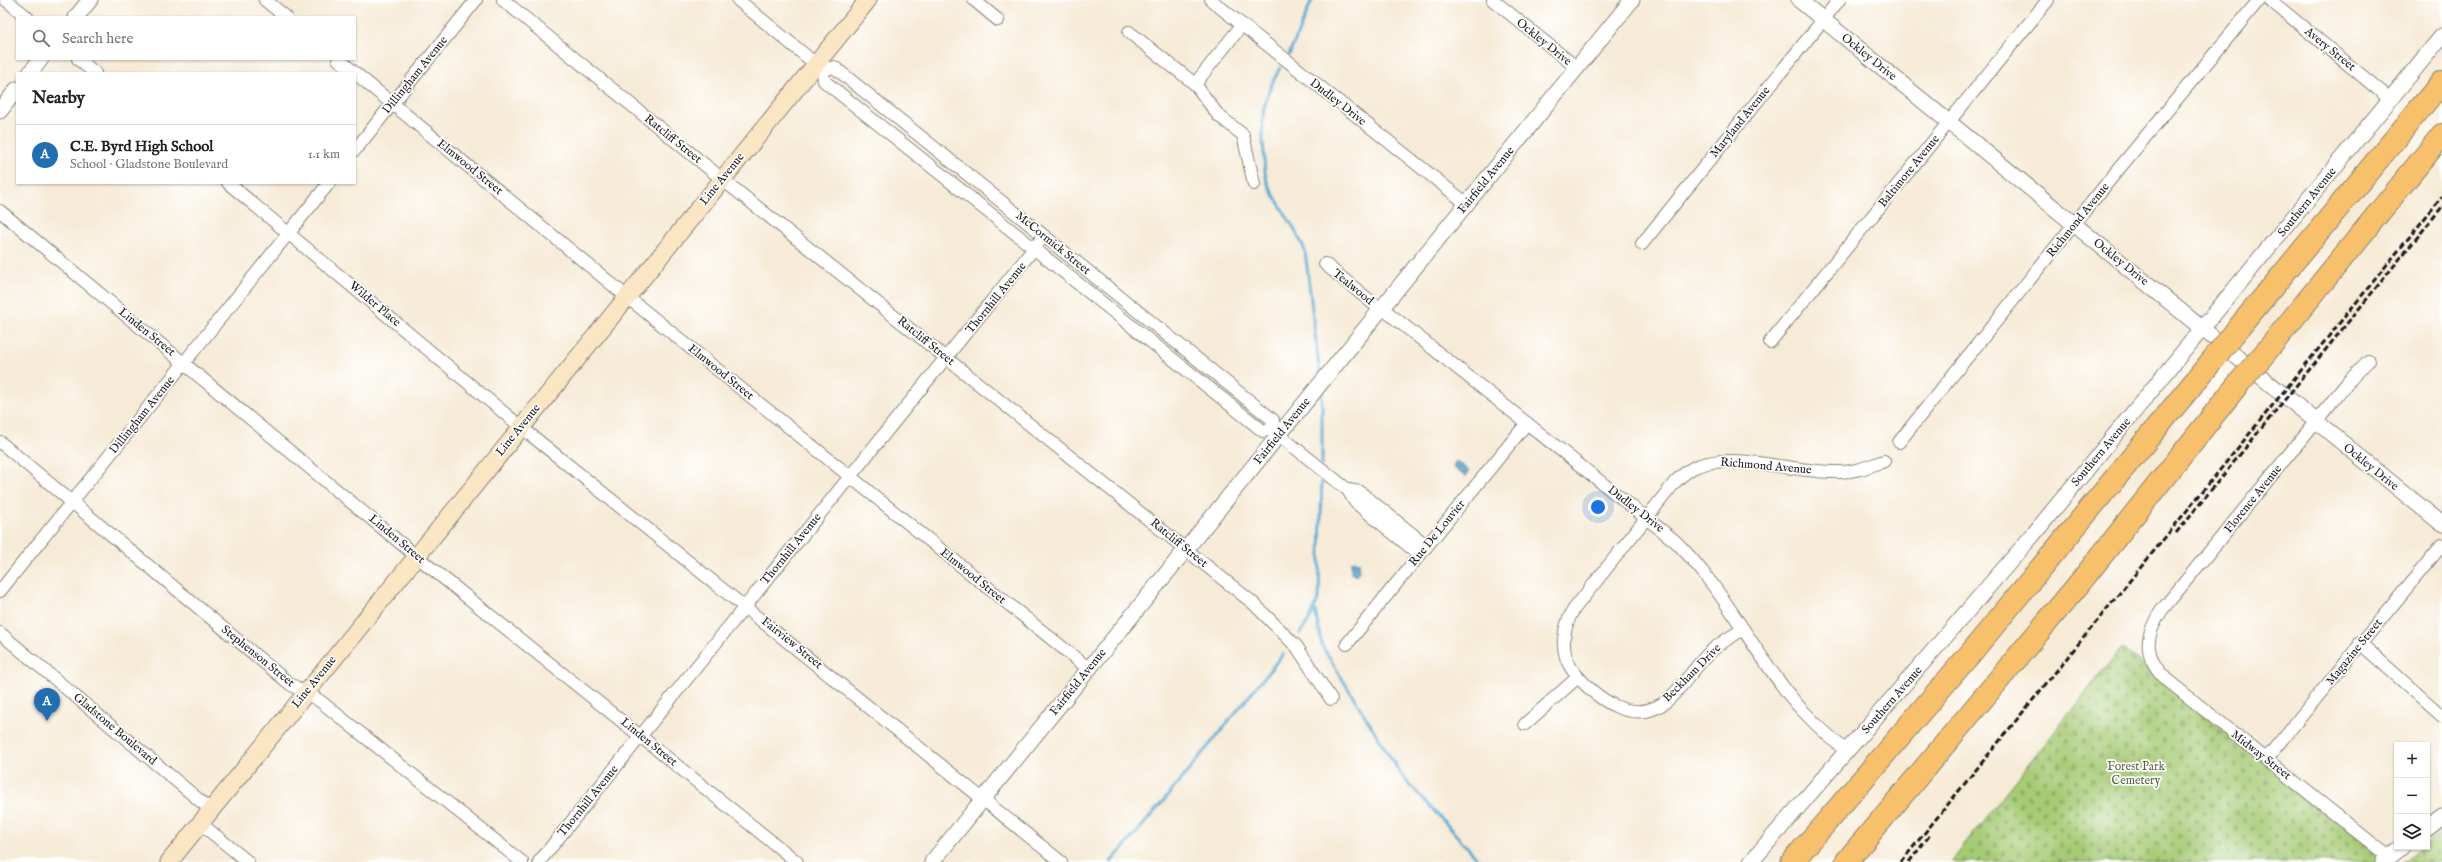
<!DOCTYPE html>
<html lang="en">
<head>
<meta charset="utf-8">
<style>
  :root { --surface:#fff; --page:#f2f2f2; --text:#202124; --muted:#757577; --line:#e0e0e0; --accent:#1f6fb2 }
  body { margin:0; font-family:"IM FELL English",serif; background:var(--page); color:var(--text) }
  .controls { position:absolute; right:12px; bottom:12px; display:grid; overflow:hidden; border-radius:0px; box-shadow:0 1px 3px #0004 }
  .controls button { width:36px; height:36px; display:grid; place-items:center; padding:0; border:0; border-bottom:1px solid var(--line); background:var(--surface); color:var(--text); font:20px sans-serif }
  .you { position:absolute; left:1598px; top:507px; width:14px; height:14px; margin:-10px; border:3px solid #fff; border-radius:50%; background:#1a73e8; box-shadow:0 0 0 6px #1a73e833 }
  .badge { display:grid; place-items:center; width:26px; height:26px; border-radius:50%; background:var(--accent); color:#fff; font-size:13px; font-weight:700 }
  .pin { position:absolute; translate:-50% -33px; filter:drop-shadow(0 1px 2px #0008) }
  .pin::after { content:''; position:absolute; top:21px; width:14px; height:12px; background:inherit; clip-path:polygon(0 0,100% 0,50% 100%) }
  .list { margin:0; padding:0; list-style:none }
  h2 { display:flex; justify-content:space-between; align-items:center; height:52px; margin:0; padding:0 16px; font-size:17px }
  h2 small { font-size:13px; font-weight:400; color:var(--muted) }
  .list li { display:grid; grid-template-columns:26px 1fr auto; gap:12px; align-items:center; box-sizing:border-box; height:60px; padding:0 16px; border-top:1px solid var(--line) }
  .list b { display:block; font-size:15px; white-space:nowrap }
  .list p { margin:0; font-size:13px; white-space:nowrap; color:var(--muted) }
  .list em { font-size:13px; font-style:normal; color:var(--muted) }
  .icon { flex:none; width:22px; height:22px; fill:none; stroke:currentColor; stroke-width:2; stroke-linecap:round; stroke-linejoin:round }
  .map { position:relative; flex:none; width:2442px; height:862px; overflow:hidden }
  .search { position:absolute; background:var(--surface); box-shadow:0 1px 3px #0004; left:16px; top:16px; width:340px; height:44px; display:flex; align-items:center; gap:10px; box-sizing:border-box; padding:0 14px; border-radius:0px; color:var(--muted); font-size:15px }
  .panel { position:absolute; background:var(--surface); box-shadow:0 1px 3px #0004; left:16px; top:72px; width:340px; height:112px; border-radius:0px }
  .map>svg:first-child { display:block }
  .cemetery { fill:url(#cemetery-stones); stroke:#617448 }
  .water { fill:url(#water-rules); stroke:#3b6478 }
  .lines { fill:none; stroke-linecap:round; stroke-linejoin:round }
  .stream { stroke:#5aacd5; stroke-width:3 }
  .minor-casing { stroke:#898479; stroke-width:14 }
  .tertiary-casing { stroke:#898479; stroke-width:17 }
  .secondary-casing { stroke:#898479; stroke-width:19 }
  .motorway-casing { stroke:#898479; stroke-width:24 }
  .minor { stroke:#fff; stroke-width:12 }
  .tertiary { stroke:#fff; stroke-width:15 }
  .secondary { stroke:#fbe6c4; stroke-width:17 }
  .motorway { stroke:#f6c16b; stroke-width:22 }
  .rail { stroke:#1c1c1c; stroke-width:3; stroke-dasharray:6 3; stroke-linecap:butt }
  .motorway-bridge-casing { stroke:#898479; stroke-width:24; stroke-linecap:butt }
  .motorway-bridge { stroke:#f6c16b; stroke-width:22 }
  .labels { text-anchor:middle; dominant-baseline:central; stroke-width:3.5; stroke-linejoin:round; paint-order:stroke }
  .street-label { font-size:12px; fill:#1c1c1c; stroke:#fff }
  .park-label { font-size:12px; fill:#536240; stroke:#fff }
</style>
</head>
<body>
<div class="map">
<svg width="2442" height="862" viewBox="0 0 2442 862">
  <defs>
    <pattern id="cemetery-stones" width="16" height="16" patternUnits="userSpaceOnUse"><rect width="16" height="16" fill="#a6cb75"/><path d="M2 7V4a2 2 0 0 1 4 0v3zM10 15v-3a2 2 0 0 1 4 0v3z" fill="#8eae65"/></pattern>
    <pattern id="water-rules" width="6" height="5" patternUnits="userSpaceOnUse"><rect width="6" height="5" fill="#5aacd5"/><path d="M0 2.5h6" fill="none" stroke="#4a8bac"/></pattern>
  </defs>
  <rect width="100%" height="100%" fill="#fff"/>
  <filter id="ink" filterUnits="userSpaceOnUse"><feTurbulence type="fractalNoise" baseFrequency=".025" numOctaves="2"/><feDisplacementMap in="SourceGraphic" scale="8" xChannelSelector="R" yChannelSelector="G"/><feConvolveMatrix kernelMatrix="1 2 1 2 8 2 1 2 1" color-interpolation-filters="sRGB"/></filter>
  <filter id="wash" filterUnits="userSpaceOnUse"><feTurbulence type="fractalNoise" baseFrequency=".012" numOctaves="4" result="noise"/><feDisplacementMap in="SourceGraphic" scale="16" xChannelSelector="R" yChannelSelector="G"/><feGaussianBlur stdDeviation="0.9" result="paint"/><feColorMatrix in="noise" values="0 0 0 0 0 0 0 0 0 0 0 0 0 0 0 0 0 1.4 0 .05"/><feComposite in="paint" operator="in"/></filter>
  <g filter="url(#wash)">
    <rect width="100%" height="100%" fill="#f6ebd6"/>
    <g class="cemetery">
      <polygon points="2121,648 2390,862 1951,862"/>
      <polygon points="2442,831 2442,862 2402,862 2422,847 2427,847 2427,843"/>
    </g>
    <g class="water">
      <polygon points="1455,462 1458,462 1469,471 1466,477 1453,468"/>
      <polygon points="1354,560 1359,562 1359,573 1356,576 1351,573 1351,562"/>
    </g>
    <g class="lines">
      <g class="stream">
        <polyline points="1289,55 1312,0"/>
        <path d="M1280 68C1261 101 1261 117 1264 154 1264 163 1264 175 1268 184 1279 207 1296 227 1305 251L1320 375"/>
        <polyline points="1322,390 1322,465"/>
        <polyline points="1315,610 1322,646 1402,776 1481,862"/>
        <polyline points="1300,633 1310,619 1319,597 1322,474"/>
        <path d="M1111 862C1171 795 1226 724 1283 654"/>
      </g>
    </g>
  </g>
  <g filter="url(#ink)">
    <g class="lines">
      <g class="minor-casing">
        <g id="minor">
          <polyline points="6,0 27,17"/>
          <polyline points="265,0 286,17"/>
          <polyline points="503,0 722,179 1253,603 1297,647 1331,699"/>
          <polyline points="738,0 823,70 824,81 1263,431 1272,429 1279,435 1348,490 1355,502 1420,555"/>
          <polyline points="974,0 998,20"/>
          <polyline points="1211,0 1467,204"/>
          <polyline points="1493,0 1577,68"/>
          <polyline points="2270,0 2390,99"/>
          <polyline points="1129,32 1195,84 1218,115 1243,135 1254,184"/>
          <polyline points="78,59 95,73"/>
          <polyline points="338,59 355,73"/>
          <polyline points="823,70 834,67 1273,420 1272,429"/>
          <polyline points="355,73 626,296 1089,669"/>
          <polyline points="1195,84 1242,25"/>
          <polyline points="355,150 476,0"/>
          <polyline points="228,183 521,427 1061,862"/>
          <polyline points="0,211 416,556 797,862"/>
          <polyline points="1642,244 1839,0"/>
          <polyline points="1325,264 1381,310"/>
          <path d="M1382 308 1675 541C1718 583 1745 636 1781 684 1799 710 1823 731 1847 752"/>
          <polyline points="1770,342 2048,0"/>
          <path d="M2368 361 2348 382 2162 610C2144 636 2143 657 2167 680L2389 857"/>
          <polyline points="0,442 290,684 320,701 522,862"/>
          <polyline points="1899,442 2112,177 2259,0"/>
          <polyline points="1348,490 1360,492 1427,546"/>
          <polyline points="0,591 329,183"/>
          <path d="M1743 629C1731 637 1718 644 1708 654 1694 668 1684 685 1670 698 1636 729 1597 700 1574 672 1559 654 1562 628 1574 609L1675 482C1682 475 1690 468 1700 465 1737 452 1800 474 1840 472 1856 472 1869 466 1884 461"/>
          <polyline points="0,633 211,810"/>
          <polyline points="2360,643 2442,716"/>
          <polyline points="1347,644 1527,423"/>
          <polyline points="1525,724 1578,677"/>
          <polyline points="2266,759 2442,545"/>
          <polyline points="200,823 248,862"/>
          <polyline points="539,862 1044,236"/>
        </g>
      </g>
      <g class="tertiary-casing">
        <g id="tertiary">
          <polyline points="1799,0 2442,524"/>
          <polyline points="76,17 90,0"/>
          <polyline points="30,73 41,59"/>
          <polyline points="0,111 17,89"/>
          <polyline points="2427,828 2442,816"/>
          <polyline points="932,862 1632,0"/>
          <polyline points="1751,862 2032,536 2442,36"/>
          <polyline points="2383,862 2402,847"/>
        </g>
      </g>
      <g class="secondary-casing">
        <polyline id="secondary" points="169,862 868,0"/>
      </g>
      <g class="motorway-casing">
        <g id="motorway">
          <polyline points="2236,331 2442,82"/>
          <polyline points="2265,353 2442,135"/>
          <polyline points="1792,862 1970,654 2211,362"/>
          <polyline points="1846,862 2078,585 2239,383"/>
        </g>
      </g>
      <use href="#minor" class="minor"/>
      <use href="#tertiary" class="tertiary"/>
      <use href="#secondary" class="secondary"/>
      <use href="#motorway" class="motorway"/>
      <g class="rail">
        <polyline points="2176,533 2442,207"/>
        <polyline points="1901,862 2442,197"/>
        <polyline points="1909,862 1930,835"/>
      </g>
      <g class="motorway-bridge-casing">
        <g id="motorway-bridge">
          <polyline points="2211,362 2236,331"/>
          <polyline points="2239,383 2265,353"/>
        </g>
      </g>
      <use href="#motorway-bridge" class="motorway-bridge"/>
    </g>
  </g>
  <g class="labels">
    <g class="street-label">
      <text transform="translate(1544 42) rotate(39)">Ockley Drive</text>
      <text transform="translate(2330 49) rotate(39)">Avery Street</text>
      <text transform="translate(1869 57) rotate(39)">Ockley Drive</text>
      <text transform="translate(415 75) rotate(-51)">Dillingham Avenue</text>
      <text transform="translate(1338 102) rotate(38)">Dudley Drive</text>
      <text transform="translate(1740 122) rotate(-51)">Maryland Avenue</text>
      <text transform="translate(673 139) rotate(39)">Ratcliff Street</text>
      <text transform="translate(470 167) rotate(39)">Elmwood Street</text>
      <text transform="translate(1909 171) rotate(-51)">Baltimore Avenue</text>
      <text transform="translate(722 179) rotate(-51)">Line Avenue</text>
      <text transform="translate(1486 180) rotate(-51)">Fairfield Avenue</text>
      <text transform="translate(2307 202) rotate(-51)">Southern Avenue</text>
      <text transform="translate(2078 220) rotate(-51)">Richmond Avenue</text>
      <text transform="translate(1053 243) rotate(39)">McCormick Street</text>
      <text transform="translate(2121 262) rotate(39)">Ockley Drive</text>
      <text transform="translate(1353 287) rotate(39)">Tealwood</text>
      <text transform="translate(996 298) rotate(-51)">Thornhill Avenue</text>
      <text transform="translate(375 304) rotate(40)">Wilder Place</text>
      <text transform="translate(147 332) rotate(39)">Linden Street</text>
      <text transform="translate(926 341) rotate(39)">Ratcliff Street</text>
      <text transform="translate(721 372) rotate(39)">Elmwood Street</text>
      <text transform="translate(142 415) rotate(-51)">Dillingham Avenue</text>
      <text transform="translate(518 430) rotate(-51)">Line Avenue</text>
      <text transform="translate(1282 431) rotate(-51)">Fairfield Avenue</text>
      <text transform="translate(2101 452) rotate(-50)">Southern Avenue</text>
      <text transform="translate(1766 466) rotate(5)">Richmond Avenue</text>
      <text transform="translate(2371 467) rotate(39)">Ockley Drive</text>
      <text transform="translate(2253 499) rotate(-51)">Florence Avenue</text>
      <text transform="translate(1636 509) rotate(38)">Dudley Drive</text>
      <text transform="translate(1437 533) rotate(-51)">Rue De Louvier</text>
      <text transform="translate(397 539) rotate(40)">Linden Street</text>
      <text transform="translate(1179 543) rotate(39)">Ratcliff Street</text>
      <text transform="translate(791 549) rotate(-51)">Thornhill Avenue</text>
      <text transform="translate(973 576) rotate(39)">Elmwood Street</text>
      <text transform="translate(792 643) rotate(39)">Fairview Street</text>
      <text transform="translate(2354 652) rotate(-51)">Magazine Street</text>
      <text transform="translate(258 656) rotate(39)">Stephenson Street</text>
      <text transform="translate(1692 673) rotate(-45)">Beckham Drive</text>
      <text transform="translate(314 682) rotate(-51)">Line Avenue</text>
      <text transform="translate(1078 682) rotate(-51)">Fairfield Avenue</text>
      <text transform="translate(1892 700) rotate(-49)">Southern Avenue</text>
      <text transform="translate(115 729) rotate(40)">Gladstone Boulevard</text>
      <text transform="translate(649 742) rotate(39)">Linden Street</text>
      <text transform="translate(2261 755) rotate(38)">Midway Street</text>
      <text transform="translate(588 801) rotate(-51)">Thornhill Avenue</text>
    </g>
    <g class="park-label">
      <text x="2136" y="766">Forest Park<tspan x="2136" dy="14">Cemetery</tspan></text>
    </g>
  </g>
</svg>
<div class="controls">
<button>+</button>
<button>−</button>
<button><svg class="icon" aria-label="layers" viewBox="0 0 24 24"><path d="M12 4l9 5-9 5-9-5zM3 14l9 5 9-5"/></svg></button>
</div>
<div class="you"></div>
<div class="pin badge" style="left:47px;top:721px">A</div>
<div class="search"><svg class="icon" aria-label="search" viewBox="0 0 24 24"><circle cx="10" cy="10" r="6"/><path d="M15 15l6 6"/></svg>Search here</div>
<section class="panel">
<h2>Nearby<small></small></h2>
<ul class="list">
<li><span class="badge">A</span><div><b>C.E. Byrd High School</b><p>School · Gladstone Boulevard</p></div><em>1.1 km</em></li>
</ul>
</section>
</div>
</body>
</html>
